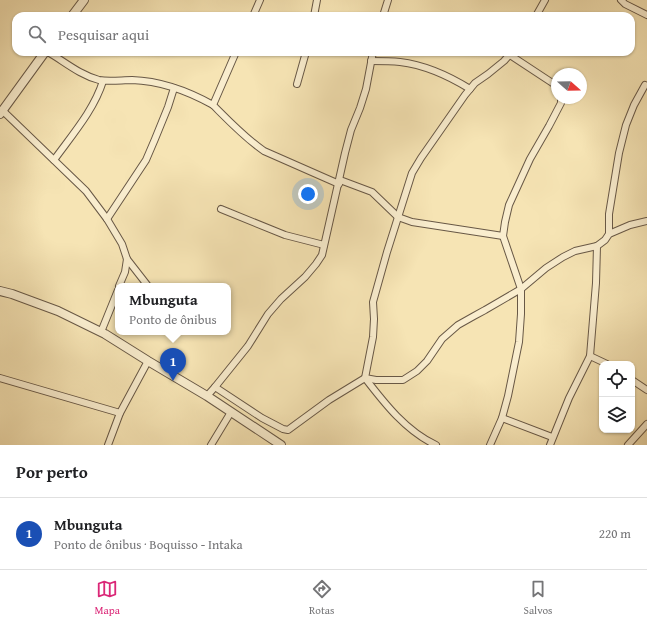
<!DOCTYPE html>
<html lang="pt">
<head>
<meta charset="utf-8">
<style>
  :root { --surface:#fff; --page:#f6f6f6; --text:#202124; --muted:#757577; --line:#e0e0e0; --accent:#db2777 }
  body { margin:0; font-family:"Gentium Book Plus",serif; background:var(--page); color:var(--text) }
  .controls { position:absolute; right:12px; bottom:12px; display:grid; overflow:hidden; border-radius:8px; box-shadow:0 1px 3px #0004 }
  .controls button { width:36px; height:36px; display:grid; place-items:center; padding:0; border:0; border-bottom:1px solid var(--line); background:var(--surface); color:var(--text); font:20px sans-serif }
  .compass { position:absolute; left:551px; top:68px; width:36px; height:36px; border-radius:50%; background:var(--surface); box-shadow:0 1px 3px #0004; rotate:110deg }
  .you { position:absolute; left:308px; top:194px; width:14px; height:14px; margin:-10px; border:3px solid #fff; border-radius:50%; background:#1a73e8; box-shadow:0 0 0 6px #1a73e833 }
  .badge { display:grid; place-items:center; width:26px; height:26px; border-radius:50%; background:var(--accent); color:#fff; font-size:13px; font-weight:700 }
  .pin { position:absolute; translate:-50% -33px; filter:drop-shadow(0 1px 2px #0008) }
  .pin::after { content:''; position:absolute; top:21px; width:14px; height:12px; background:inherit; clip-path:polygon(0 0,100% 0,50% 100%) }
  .popup { position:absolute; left:115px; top:283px; width:116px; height:52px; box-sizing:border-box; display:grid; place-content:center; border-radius:8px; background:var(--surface); filter:drop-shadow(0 1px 3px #0005); font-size:13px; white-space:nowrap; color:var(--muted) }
  .popup b { font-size:15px; color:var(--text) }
  .popup::after { content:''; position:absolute; left:50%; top:100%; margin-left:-8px; border:8px solid transparent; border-top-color:var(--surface) }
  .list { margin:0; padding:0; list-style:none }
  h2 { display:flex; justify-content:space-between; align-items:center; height:52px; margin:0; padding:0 16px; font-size:17px }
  h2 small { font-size:13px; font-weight:400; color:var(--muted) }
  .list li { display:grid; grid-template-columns:26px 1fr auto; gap:12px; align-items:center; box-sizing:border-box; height:72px; padding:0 16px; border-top:1px solid var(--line) }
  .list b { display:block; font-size:15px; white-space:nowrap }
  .list p { margin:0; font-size:13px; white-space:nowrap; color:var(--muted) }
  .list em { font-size:13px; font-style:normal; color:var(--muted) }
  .icon { flex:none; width:22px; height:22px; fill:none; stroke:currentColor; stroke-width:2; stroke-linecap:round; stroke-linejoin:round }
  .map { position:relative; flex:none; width:647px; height:445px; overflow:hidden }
  .search { position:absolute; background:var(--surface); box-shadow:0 1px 3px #0004; left:12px; right:12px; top:12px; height:44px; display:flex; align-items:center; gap:10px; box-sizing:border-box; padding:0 14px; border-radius:12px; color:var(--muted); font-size:15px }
  .sheet { height:124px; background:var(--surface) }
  nav { display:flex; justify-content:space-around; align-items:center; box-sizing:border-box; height:56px; border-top:1px solid var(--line); background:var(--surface); font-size:11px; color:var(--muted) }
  nav a { display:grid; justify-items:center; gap:2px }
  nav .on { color:var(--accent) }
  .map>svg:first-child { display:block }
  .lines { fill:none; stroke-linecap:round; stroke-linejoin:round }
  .minor-casing { stroke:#685846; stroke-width:8 }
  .tertiary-casing { stroke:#685846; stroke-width:10 }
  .minor { stroke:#f9edce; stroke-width:6 }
  .tertiary { stroke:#f9edce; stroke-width:8 }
</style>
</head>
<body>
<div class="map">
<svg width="647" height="445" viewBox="0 0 647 445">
  <rect width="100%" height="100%" fill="#f6e4b4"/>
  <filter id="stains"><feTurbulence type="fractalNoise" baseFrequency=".005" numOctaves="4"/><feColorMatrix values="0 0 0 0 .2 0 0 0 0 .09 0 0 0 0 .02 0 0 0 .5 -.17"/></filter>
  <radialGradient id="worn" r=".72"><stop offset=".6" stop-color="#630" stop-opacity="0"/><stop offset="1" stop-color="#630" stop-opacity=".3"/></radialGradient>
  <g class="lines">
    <g class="minor-casing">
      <g id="minor">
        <polyline points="621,0 625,4 647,15"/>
        <polyline points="253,16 260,0"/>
        <polyline points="314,16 317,0"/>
        <polyline points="383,16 388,0"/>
        <polyline points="536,16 545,0"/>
        <path d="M48 52C65 62 80 75 99 80 109 82 122 80 132 80 161 81 188 91 213 105"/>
        <path d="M236 52 213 105C229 121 245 138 264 151L339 184"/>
        <polyline points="510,55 557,86"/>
        <path d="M371 61C381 61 391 61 400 62 425 65 449 76 470 89"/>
        <polyline points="297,84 306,52"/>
        <polyline points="3,111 86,191 107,219 122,244 127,259 125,272 119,286"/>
        <path d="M54 160C72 135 94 110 103 81"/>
        <polyline points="340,180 372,192 398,217 412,222 503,236"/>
        <polyline points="221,209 285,235 324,245"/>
        <polyline points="107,219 146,160 155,139 168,107 174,88"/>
        <polyline points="609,234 609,214 619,153 626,125 634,105 645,85"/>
        <polyline points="127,259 148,286"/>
        <polyline points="101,332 118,290"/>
        <polyline points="590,356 607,364"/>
        <polyline points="0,378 120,413"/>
        <polyline points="632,380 647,390"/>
        <polyline points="215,387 262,418 283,429 288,430 329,400 365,378 376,380 403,380 417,371 427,361 442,339 458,325 474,316 485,310 521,289 546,268 563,257 575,251 597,246 605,240 609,234 630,225 647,221"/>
        <polyline points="207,396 215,387 248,346 268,314 281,299 305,277 316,264 322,255 345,153 351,130 360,108 366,89 373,52"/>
        <polyline points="502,418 552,437"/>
        <polyline points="108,445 120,413 148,361"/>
        <polyline points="211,445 231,412"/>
        <path d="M436 445C406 431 385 404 365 378L373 337 374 319 373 302 387 252 412 173 421 158 465 95 475 83 488 74 504 61 512 52"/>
        <polyline points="490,445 502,418 508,396 519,342 521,314 521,289 503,236 505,222 509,205 530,159 549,126 561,103 561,98"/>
        <polyline points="550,445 569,398 590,356 596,283 597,246"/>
        <polyline points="628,445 647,424"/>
      </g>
    </g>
    <g class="tertiary-casing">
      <g id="tertiary">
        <polyline points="72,16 84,0"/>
        <polyline points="0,114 45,52"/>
        <polyline points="0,291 12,294 58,311 105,334 148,361 207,396 281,445"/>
      </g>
    </g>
    <use href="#minor" class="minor"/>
    <use href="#tertiary" class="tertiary"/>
  </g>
  <rect width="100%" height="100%" filter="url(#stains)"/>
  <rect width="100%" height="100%" fill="url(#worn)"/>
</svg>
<div class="controls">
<button><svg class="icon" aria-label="locate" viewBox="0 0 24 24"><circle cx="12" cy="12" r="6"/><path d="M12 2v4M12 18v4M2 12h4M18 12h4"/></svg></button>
<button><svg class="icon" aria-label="layers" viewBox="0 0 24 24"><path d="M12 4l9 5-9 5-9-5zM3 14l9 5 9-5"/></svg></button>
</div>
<svg class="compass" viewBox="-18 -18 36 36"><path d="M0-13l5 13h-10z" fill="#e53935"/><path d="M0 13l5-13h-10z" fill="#757577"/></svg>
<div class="you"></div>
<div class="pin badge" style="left:173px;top:381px;background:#1a4fb4">1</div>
<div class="popup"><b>Mbunguta</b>Ponto de ônibus</div>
<div class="search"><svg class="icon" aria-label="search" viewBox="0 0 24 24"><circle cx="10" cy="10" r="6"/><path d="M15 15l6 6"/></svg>Pesquisar aqui</div>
</div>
<section class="sheet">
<h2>Por perto<small></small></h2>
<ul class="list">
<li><span class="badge" style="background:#1a4fb4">1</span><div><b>Mbunguta</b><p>Ponto de ônibus · Boquisso - Intaka</p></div><em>220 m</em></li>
</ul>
</section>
<nav>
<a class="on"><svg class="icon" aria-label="map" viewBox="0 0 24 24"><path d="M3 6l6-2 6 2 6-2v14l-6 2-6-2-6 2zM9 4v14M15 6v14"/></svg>Mapa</a>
<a><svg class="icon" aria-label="directions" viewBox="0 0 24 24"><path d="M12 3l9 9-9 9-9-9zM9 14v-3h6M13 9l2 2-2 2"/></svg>Rotas</a>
<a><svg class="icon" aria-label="saved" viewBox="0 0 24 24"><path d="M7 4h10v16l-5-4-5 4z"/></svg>Salvos</a>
</nav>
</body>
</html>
